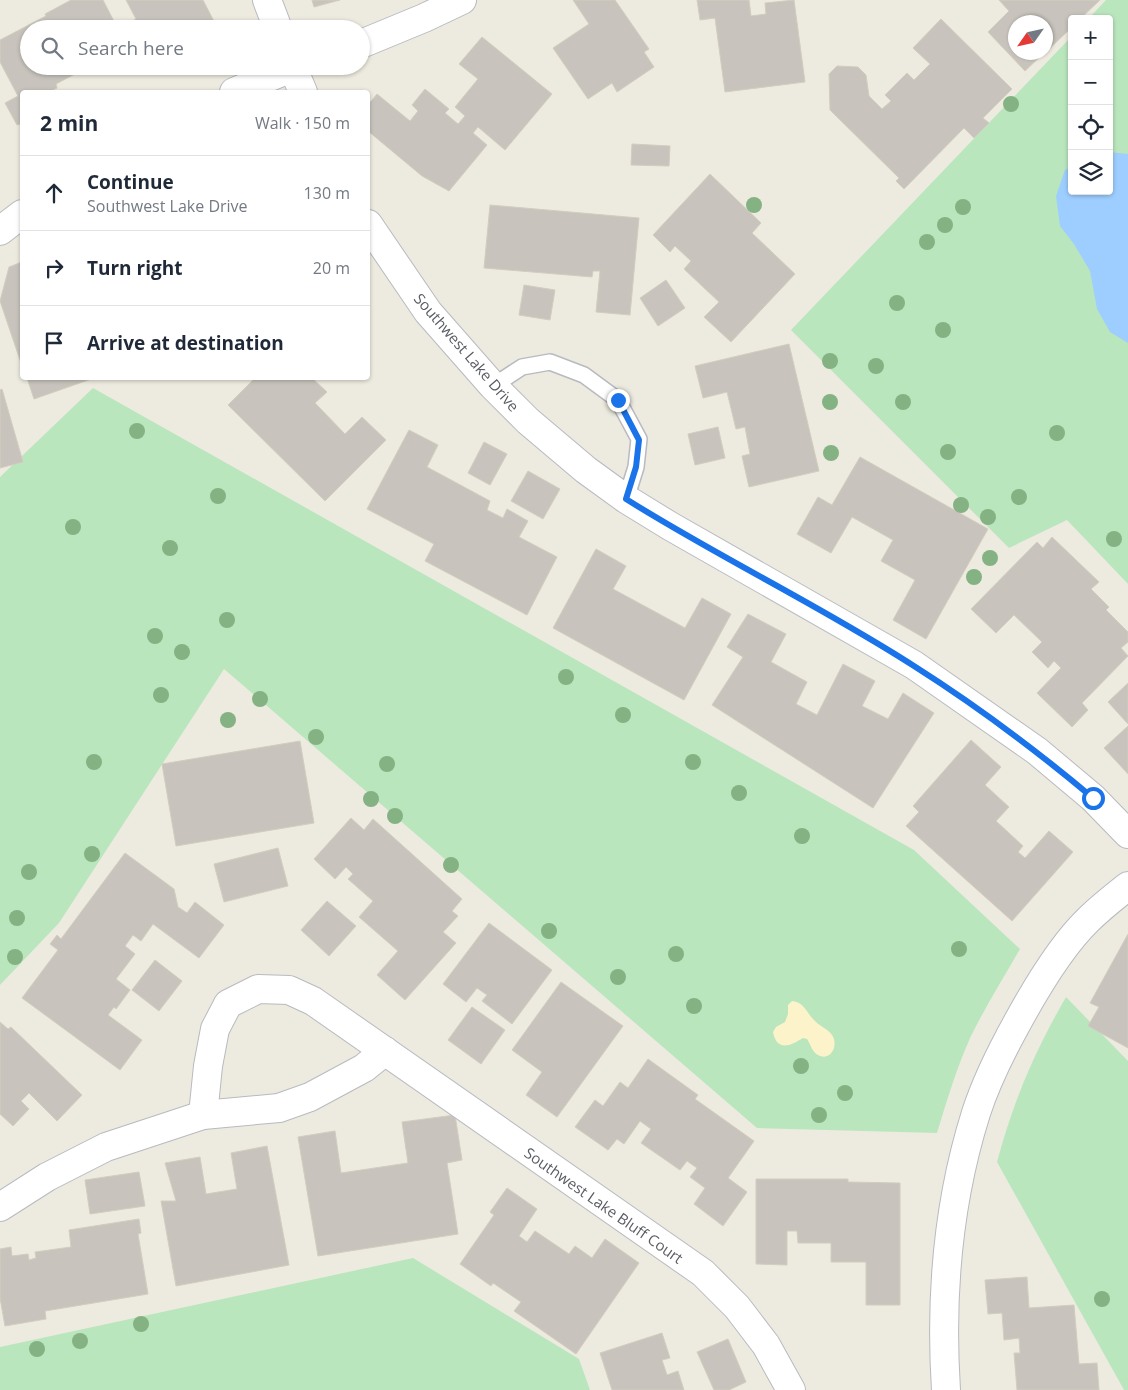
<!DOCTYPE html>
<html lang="en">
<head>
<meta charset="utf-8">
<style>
  :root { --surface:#fff; --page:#f6f6f7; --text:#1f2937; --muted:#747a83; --line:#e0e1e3 }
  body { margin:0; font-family:"Open Sans",sans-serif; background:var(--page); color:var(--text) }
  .controls { position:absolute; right:15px; top:15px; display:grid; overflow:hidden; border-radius:5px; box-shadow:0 1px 4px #0004 }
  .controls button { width:45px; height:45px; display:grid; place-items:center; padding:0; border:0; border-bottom:1px solid var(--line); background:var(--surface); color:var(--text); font:25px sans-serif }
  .compass { position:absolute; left:1008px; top:15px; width:45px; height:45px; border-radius:50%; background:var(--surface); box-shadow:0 1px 4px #0004; rotate:236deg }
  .stop { position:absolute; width:15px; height:15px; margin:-11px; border:4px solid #1a73e8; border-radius:50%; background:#fff }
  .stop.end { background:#1a73e8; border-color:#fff; box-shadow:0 1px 5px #0008 }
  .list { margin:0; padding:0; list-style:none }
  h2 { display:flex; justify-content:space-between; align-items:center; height:65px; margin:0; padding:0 20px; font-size:21px }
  h2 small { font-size:16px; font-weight:400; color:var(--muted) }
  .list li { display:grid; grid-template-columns:32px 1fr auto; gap:15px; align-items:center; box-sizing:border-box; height:75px; padding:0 20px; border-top:1px solid var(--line) }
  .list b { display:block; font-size:19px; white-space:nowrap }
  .list p { margin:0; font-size:16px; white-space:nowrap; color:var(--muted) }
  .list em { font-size:16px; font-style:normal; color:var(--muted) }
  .icon { flex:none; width:28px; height:28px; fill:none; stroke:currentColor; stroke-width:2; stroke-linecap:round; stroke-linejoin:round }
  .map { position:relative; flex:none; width:1128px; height:1390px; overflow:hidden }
  .search { position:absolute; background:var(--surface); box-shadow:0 1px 4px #0004; left:20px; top:20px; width:350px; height:55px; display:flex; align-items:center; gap:12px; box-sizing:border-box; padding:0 18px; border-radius:28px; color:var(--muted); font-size:19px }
  .panel { position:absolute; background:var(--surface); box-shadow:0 1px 4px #0004; left:20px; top:90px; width:350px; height:290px; border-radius:5px }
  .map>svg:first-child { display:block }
  .green { fill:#bae6bd }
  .sand { fill:#fcf3cb }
  .water { fill:#9dceff }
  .building { fill:#c8c4bd; stroke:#d2cdbe }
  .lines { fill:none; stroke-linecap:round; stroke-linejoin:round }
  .lane-casing { stroke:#b8bac0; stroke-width:18 }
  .street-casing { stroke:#b8bac0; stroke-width:30 }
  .lane { stroke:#fff; stroke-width:15 }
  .street { stroke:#fff; stroke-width:28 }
  .tree { fill:#84b283 }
  .route { stroke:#1a73e8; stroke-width:6 }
  .labels { text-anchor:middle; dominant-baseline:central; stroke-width:4; stroke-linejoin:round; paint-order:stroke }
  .street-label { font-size:15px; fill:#585c62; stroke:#fff }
</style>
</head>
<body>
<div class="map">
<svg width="1128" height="1390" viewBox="0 0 1128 1390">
  <rect width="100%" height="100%" fill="#edebdf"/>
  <g class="green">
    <polygon points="1106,0 1128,0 1128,584 1067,520 1009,548 791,330 1072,36 1072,191 1109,191 1109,19 1088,19"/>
    <path d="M93 388 914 850 1020 949C1003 978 986 1006 971 1036 957 1067 947 1100 937 1133L757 1128 224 669 59 923 0 985V477Z"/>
    <path d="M1066 997 1128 1061V1390H1124L997 1162C1014 1099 1034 1053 1066 997Z"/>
    <polygon points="413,1258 579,1359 590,1390 0,1390 0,1347"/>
  </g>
  <path class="sand" d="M792 1001C804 1002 806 1012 814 1020 819 1026 827 1028 832 1035 839 1045 831 1062 818 1055 812 1052 811 1045 807 1039L803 1038C790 1046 777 1052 773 1032L776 1027 785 1022 788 1014V1005Z"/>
  <polygon class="water" points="1109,152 1128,154 1128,343 1110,332 1097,309 1090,271 1074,244 1060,226 1056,196 1065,170 1072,166 1072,191 1109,191"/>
  <g class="building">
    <polygon points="71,0 103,0 118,29 136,19 126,0 203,0 218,29 29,29 29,66 90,66 56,84 57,88 48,92 22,92 22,128 20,124 17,125 5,103 18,96 0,62 0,40 46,16 45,14"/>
    <polygon points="312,0 340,0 314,7"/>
    <polygon points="573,0 615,0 649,49 644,52 654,67 617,92 612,83 588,99 553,48 589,24"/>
    <polygon points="697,0 749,0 751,16 766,14 765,3 794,0 805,82 725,92 715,18 700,20"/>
    <polygon points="999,0 1100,0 1080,19 1072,19 1072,27 1046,52 1046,22 1016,22 1016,52 1045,52 1025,71 988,32 1009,11"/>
    <polygon points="941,19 1012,89 983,118 989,123 974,138 964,128 904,189 896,181 899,178 830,110 829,74 837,66 858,67 866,75 869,96 882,109 891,101 885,95 907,73 914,80 930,64 913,48"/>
    <polygon points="482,37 552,94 505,150 478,127 473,133 487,145 449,191 422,176 368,131 368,105 377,94 410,121 418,111 412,105 425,89 449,109 445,113 458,124 465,116 455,107 478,79 459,64"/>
    <polygon points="632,144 670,146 669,166 631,165"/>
    <polygon points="710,174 761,223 752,233 795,274 731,342 704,317 719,302 684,269 691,261 675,246 670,252 653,235"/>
    <polygon points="490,205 639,218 630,315 596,312 600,271 593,271 592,277 484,268"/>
    <polygon points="22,262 22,366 0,301 9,267"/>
    <polygon points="666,280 685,308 658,326 640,298"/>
    <polygon points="524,285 555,290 550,320 519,315"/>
    <polygon points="789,344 819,471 749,487 742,456 750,454 745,427 736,429 727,392 703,398 695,366"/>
    <polygon points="27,378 94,378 34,399"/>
    <polygon points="255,378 312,378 327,392 315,403 345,434 362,417 386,440 325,501 228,405"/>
    <polygon points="2,389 23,462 0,468 0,390"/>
    <polygon points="718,427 725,458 695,465 688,434"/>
    <polygon points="409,430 438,445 427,467 490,501 487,510 503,518 507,509 528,521 519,537 557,557 527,615 425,561 434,544 367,509"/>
    <polygon points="484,442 507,454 490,485 468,473"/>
    <polygon points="860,457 988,529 926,639 893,620 915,580 881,561 893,540 852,517 831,553 797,534 818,497 832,505"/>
    <polygon points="528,471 560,489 543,519 511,501"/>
    <polygon points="1052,537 1099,582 1091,589 1109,607 1106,610 1128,632 1128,642 1121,648 1128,656 1082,703 1088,710 1072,727 1037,693 1061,668 1054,661 1048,668 1032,652 1042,642 1014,615 996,633 971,609 1037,542 1043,548"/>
    <polygon points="596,549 626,566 613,589 685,628 702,598 731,614 684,700 553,628"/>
    <polygon points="748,614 786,634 771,662 807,682 796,704 817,715 843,664 875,681 862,706 888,719 903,693 934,713 873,808 712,705 743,657 727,647"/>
    <polygon points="1128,683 1128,724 1108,702"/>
    <polygon points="1128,726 1128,774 1104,748"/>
    <polygon points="971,740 1001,767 985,785 1009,807 996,821 1023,846 1018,852 1025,858 1049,831 1073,852 1012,921 906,826 919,812 913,806"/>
    <polygon points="300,741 314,823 176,846 162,764"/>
    <polygon points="351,818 364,830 373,819 462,899 452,911 458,916 443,932 456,943 405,1000 377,975 398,951 359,917 373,901 348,879 353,874 346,867 335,879 314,859"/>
    <polygon points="278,848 288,886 224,902 214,864"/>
    <polygon points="125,853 174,889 178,907 187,913 195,902 224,925 199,958 153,924 141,941 133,935 125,946 135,954 116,979 130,990 116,1009 114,1007 108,1015 142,1040 120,1070 22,998 58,950 50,944 57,935 61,939"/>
    <polygon points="327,901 356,926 329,956 301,930"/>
    <polygon points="489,923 552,970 512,1024 482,1001 487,995 477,988 466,1002 443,984"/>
    <polygon points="1128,934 1128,1048 1088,1026 1099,1007 1090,1003"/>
    <polygon points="155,960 182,981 159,1011 132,990"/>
    <polygon points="561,982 623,1026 557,1117 526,1095 542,1072 512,1050"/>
    <polygon points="472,1007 505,1030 481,1064 448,1040"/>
    <polygon points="0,1022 8,1029 11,1027 82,1095 57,1121 29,1093 21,1101 29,1109 13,1126 0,1114"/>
    <polygon points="648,1059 698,1095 695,1099 754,1141 728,1178 747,1192 723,1226 694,1204 705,1188 690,1177 697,1168 687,1161 680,1170 641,1143 651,1129 640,1121 624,1144 617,1139 608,1150 575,1127 595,1100 603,1106 620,1082 628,1088"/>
    <polygon points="455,1115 462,1160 447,1163 458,1234 318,1256 298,1137 335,1131 341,1173 408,1163 402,1122"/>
    <polygon points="267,1146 289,1265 176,1286 161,1201 176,1201 165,1163 200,1157 206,1194 237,1189 231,1153"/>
    <polygon points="139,1172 145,1206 90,1214 85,1180"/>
    <polygon points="756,1179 848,1179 848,1182 900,1183 900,1305 866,1305 866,1262 831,1262 831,1243 798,1243 797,1231 787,1231 787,1265 756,1264"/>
    <polygon points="507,1188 537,1209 519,1236 527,1242 535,1231 569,1254 575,1246 592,1258 605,1239 639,1263 576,1354 514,1311 521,1302 493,1283 491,1286 460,1264 494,1215 490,1212"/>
    <polygon points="139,1219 141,1233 138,1234 148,1294 45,1311 46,1319 5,1326 0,1298 0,1249 11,1247 12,1256 28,1254 29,1260 36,1258 35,1252 71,1247 69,1230"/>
    <polygon points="1027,1277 1029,1308 1074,1305 1079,1364 1097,1363 1099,1390 1017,1390 1014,1353 1020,1353 1019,1338 1004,1340 1002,1313 988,1314 985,1280"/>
    <polygon points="662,1333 670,1358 662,1360 667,1375 678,1371 684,1390 612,1390 600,1353"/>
    <polygon points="728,1339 746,1382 729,1390 714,1390 697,1352"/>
  </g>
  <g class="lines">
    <g class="lane-casing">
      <polyline id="lane" points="493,386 522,367 550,362 584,375 618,400 639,439 636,467 626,499"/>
    </g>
    <g class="street-casing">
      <g id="street">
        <polyline points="267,0 278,29"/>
        <polyline points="361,44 424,18 462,0"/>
        <polyline points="292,66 303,92"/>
        <polyline points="234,92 296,66"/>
        <polyline points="368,224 428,312 493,386 528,421 586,470 626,499 670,526 914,665 1037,751 1093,798 1128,834"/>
        <polyline points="0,231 22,214"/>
        <polyline points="203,1115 208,1066 215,1029 228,1004 258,989 289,990 313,1001 703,1273 737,1307 766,1345 791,1390"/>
        <polyline points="0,1207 47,1177 106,1147 203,1115 279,1108 310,1097 364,1068 385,1051"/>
        <path d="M946 1390C940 1297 948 1202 976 1113 986 1082 1001 1052 1017 1023 1035 990 1060 947 1088 920 1100 908 1114 897 1128 886"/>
      </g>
    </g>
    <use href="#lane" class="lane"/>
    <use href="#street" class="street"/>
  </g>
  <g class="tree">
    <circle cx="1011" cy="104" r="8"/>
    <circle cx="754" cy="205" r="8"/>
    <circle cx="963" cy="207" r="8"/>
    <circle cx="945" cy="225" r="8"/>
    <circle cx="927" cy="242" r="8"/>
    <circle cx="897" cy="303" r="8"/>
    <circle cx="943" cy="330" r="8"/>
    <circle cx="830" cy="361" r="8"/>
    <circle cx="876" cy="366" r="8"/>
    <circle cx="830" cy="402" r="8"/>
    <circle cx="903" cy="402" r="8"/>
    <circle cx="137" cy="431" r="8"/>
    <circle cx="1057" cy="433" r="8"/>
    <circle cx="948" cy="452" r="8"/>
    <circle cx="831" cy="453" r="8"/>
    <circle cx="218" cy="496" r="8"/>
    <circle cx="1019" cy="497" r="8"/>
    <circle cx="961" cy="505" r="8"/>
    <circle cx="988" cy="517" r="8"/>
    <circle cx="73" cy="527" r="8"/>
    <circle cx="1114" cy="539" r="8"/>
    <circle cx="170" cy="548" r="8"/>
    <circle cx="990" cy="558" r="8"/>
    <circle cx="974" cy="577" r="8"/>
    <circle cx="227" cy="620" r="8"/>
    <circle cx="155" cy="636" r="8"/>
    <circle cx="182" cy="652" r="8"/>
    <circle cx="566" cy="677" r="8"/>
    <circle cx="161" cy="695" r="8"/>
    <circle cx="260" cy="699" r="8"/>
    <circle cx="623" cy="715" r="8"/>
    <circle cx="228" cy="720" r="8"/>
    <circle cx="316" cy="737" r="8"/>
    <circle cx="94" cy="762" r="8"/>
    <circle cx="693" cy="762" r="8"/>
    <circle cx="387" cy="764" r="8"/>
    <circle cx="739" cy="793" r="8"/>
    <circle cx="371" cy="799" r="8"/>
    <circle cx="395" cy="816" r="8"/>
    <circle cx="802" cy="836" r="8"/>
    <circle cx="92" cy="854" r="8"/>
    <circle cx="451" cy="865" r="8"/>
    <circle cx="29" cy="872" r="8"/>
    <circle cx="17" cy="918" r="8"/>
    <circle cx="549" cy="931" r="8"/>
    <circle cx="959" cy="949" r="8"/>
    <circle cx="676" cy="954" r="8"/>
    <circle cx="15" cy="957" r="8"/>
    <circle cx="618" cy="977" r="8"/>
    <circle cx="694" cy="1006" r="8"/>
    <circle cx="801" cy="1066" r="8"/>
    <circle cx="845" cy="1093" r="8"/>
    <circle cx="819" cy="1115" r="8"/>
    <circle cx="1102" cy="1299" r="8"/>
    <circle cx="141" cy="1324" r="8"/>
    <circle cx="80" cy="1341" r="8"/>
    <circle cx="37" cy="1349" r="8"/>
  </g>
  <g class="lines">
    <path class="route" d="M618 400 639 440 636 467 626 499C720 558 821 606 914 666 977 706 1036 750 1093 798"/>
  </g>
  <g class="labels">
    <g class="street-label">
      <text transform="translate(467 352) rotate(49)">Southwest Lake Drive</text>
      <text transform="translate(604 1205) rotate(35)">Southwest Lake Bluff Court</text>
    </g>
  </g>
</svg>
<div class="controls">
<button>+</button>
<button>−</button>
<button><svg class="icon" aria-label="locate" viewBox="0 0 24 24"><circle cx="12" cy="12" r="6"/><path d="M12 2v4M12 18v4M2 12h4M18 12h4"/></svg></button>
<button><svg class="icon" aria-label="layers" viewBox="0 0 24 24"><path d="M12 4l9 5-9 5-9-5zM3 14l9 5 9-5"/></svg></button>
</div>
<svg class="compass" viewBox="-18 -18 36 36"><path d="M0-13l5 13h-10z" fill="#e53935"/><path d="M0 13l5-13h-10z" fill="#747a83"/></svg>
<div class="stop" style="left:1093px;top:798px"></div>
<div class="stop end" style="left:618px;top:400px"></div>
<div class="search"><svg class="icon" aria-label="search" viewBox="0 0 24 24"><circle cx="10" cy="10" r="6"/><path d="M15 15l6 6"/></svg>Search here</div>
<section class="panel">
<h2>2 min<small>Walk · 150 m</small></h2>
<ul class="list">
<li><svg class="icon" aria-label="ahead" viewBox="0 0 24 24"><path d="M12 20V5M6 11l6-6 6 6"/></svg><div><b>Continue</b><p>Southwest Lake Drive</p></div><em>130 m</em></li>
<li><svg class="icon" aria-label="right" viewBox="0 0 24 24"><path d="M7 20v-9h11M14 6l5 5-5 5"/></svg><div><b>Turn right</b></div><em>20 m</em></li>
<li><svg class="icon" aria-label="arrive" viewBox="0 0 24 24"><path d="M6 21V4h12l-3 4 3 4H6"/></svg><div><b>Arrive at destination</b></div></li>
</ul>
</section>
</div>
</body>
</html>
